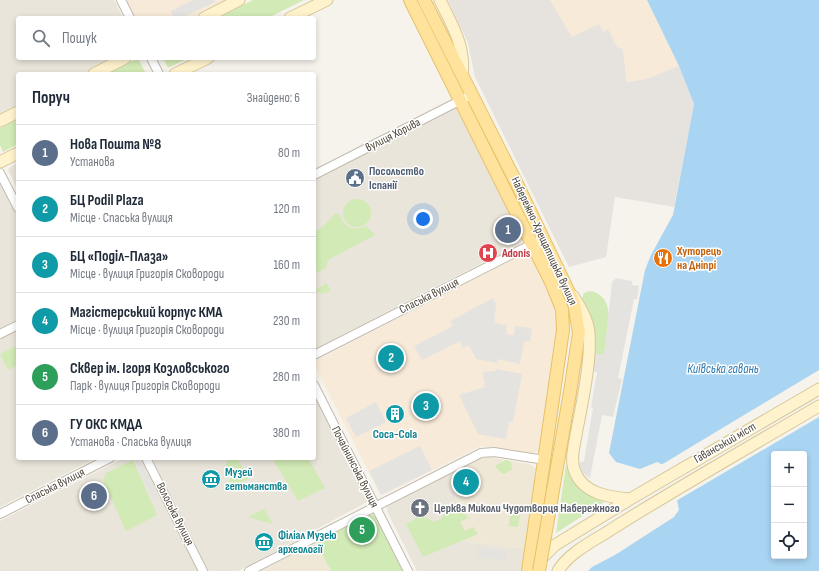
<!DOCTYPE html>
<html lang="uk">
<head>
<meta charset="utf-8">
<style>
  :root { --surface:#fff; --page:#f2f2f3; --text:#1f2937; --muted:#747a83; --line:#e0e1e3; --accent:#db2777 }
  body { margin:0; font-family:"Sofia Sans Condensed",sans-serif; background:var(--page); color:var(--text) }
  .controls { position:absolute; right:12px; bottom:12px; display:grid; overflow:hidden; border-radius:4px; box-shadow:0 2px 6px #0003 }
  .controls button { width:36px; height:36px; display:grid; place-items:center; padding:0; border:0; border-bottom:1px solid var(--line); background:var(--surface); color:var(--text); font:20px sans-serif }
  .you { position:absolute; left:423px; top:219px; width:14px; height:14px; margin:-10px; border:3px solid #fff; border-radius:50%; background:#1a73e8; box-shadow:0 0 0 6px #1a73e833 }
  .badge { display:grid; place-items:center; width:26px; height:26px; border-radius:50%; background:var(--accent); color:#fff; font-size:13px; font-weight:700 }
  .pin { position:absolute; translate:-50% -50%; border:2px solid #fff; box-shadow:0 1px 4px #0006 }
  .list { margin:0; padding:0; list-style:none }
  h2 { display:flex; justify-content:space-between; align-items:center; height:52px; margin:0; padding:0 16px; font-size:17px }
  h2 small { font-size:13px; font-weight:400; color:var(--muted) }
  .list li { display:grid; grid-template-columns:26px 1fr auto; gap:12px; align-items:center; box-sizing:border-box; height:56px; padding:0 16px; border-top:1px solid var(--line) }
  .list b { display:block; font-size:15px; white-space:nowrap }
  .list p { margin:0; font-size:13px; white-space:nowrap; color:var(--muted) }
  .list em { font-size:13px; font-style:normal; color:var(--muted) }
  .icon { flex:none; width:22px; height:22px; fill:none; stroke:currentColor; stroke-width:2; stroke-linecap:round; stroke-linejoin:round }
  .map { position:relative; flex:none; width:819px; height:571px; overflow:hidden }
  .search { position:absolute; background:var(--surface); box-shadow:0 2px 6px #0003; left:16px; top:16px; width:300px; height:44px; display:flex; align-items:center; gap:10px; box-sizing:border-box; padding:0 14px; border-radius:4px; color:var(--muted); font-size:15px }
  .panel { position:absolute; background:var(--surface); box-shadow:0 2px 6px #0003; left:16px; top:72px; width:300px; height:388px; border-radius:4px }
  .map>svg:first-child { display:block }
  .residential { fill:#eae5da }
  .commercial { fill:#f7ead8 }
  .industrial { fill:#e6e2dd }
  .education { fill:#efe8d6 }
  .green { fill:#d2eab5 }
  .parking { fill:#e5e3e0 }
  .water { fill:#a9d4f2; fill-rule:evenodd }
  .pier { fill:#f6f3ec }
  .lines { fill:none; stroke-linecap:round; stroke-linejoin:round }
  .minor-casing { stroke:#c2bbae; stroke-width:10 }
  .secondary-casing { stroke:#d6c79b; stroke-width:13 }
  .primary-casing { stroke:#e6c16a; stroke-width:14 }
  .minor { stroke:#fff; stroke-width:8 }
  .secondary { stroke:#fff3cd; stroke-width:11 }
  .primary { stroke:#ffe39c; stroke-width:12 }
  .primary-bridge-casing { stroke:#e6c16a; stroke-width:14; stroke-linecap:butt }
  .primary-bridge { stroke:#ffe39c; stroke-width:12 }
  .labels { text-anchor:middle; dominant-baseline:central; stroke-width:3; stroke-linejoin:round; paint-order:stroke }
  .street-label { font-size:12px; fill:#4b4439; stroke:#fff }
  .service-label { font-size:12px; font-weight:bold; fill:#4e5e75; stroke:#fff; text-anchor:start }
  .food-label { font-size:12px; font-weight:bold; fill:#c56008; stroke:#fff; text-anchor:start }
  .health-label { font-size:12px; font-weight:bold; fill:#be3a42; stroke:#fff; text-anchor:start }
  .culture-label { font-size:12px; font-weight:bold; fill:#0d838f; stroke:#fff; text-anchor:start }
  .worship-label { font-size:12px; font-weight:bold; fill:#5b616d; stroke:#fff; text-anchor:start }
  .water-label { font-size:13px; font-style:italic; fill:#2e7ab2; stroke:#fff }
</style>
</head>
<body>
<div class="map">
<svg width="819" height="571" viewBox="0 0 819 571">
  <rect width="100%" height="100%" fill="#f6f3ec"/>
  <g class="residential">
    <polygon points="0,0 114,0 123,18 18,18 18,58 113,58 83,74 18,74 18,107 0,117"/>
    <polygon points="455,108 458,109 524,238 523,240 519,244 314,349 314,179"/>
    <polygon points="18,163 18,191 8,170 10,167"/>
    <polygon points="0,182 18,217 18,319 0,329"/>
    <polygon points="18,329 18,458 96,458 0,507 0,338"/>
    <polygon points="314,389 369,501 238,571 209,571 152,458 314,458"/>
    <polygon points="124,458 143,458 199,571 0,571 0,521"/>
    <polygon points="452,471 461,541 526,549 522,571 417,571 387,511 387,506"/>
  </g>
  <g class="commercial">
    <polygon points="126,0 226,0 191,18 135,18"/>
    <polygon points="550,0 647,0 679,66 646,79 625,82 623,49 617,47 608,30 603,32 598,25 572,37"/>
    <polygon points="527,252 531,252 553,298 559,321 540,450 532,453 481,446 385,494 380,494 314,365 315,361"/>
  </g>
  <polygon class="industrial" points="448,0 550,0 572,37 599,24 603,32 608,29 617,47 623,49 626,82 646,79 679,66 694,104 674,207 615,197 606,257 569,267 475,77 468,43"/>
  <g class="education">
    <polygon points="489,457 529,464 537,469 526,549 461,541 452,471 477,459"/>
    <polygon points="316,543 331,571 261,571"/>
  </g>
  <g class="green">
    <polygon points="253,0 304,0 268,18 217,18"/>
    <polygon points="138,58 146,74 107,74"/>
    <polygon points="163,58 188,58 168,68"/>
    <polygon points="18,119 18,144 3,152 0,145 0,128"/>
    <circle cx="357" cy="213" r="14"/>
    <path d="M335 213 340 215C343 227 355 232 366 226L375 235 328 260 326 268 318 273 314 266V232C319 231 332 218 335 213Z"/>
    <polygon points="326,283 331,290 324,294 314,291"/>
    <path d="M590 291C619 296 607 336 604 356L595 353C596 329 594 319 582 298L584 293Z"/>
    <polygon points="18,345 18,365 8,370 0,354"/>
    <path d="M229 458H237L249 479 226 489C231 480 233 475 225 467Z"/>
    <polygon points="272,458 308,458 325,488 298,501"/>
    <polygon points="133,460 157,515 126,531 103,480 106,473"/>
    <polygon points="506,460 511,462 512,470 504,474 500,472 495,466"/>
    <path d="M566 465C572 486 585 495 604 502L556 533Z"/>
    <path d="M457 502 468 518 460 522 465 531 473 527 478 534 423 557 406 524C412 522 415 518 421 515L434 522 442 518 446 508Z"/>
    <polygon points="264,509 273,524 248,517"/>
    <polygon points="374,514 405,571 331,571 316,543 369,515"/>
    <polygon points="510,514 520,515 518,527 509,526"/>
  </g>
  <g class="parking">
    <polygon points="193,0 214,0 215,2 181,18 173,18 171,11"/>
    <polygon points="616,278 632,281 632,285 639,286 637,299 634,299 618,378 622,379 613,417 602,415 590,478 583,473 579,463 584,461 593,408 591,407 597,372 591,371 595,353 604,355 612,282"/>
    <polygon points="493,298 496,304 494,323 507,325 506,334 514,335 515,326 532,328 530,342 524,341 520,364 498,359 497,363 476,359 469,345 463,348 460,341 422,360 414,346 453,326 450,321"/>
    <polygon points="496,369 522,374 513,422 509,422 506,439 478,434 459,395 485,387 483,372 495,371"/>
    <polygon points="376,402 386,422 356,437 346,418"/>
    <polygon points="420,446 432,470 381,495 369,471"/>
    <polygon points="139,459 158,496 153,498 135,461"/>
    <polygon points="478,547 506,551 505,560 477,557"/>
  </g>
  <path class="water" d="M647 0H819V571H588L592 567 615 555 674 517 679 510 673 479 668 467 657 462 640 469 616 462 609 453 645 270 651 255 673 215 694 104 679 66ZM774 454H804V556H774Z"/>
  <polygon class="pier" points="819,370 819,417 676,501 668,471 661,465"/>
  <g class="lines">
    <g class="minor-casing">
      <g id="minor">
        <polyline points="121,0 130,18"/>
        <polyline points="151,58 159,74"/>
        <polyline points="0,173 18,208"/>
        <polyline points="314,175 471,95"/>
        <polyline points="0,334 18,325"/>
        <polyline points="314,355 536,242"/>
        <polyline points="314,385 408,571"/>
        <polyline points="146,458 203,571"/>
        <polyline points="0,514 110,458"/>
        <polyline points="249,571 481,453 494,452 545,460"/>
      </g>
    </g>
    <g class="secondary-casing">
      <g id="secondary">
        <path d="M440 0C452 25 466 47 462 76"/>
        <polyline points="204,18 239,0"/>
        <polyline points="290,18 327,0"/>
        <polyline points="94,74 125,58"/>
        <polyline points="175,74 208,58"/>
        <polyline points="0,121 18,112"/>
        <polyline points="0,162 18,153"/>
        <path d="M573 296C579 305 584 313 587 323 595 347 581 408 576 435 574 447 570 460 575 472 584 494 609 497 629 499"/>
        <polyline points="539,561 555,545 632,498 819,389"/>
        <path d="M558 571C570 551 596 540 615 527 682 485 751 446 819 406"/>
      </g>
    </g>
    <g class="primary-casing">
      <g id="primary">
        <polyline points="410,0 551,282 562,309 563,330 528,571"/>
        <polyline points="424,0 518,186 574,303 579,333 570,392"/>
      </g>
    </g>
    <use href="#minor" class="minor"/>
    <use href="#secondary" class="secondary"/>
    <use href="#primary" class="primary"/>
    <g class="primary-bridge-casing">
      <polyline id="primary-bridge" points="539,571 570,392"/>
    </g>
    <use href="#primary-bridge" class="primary-bridge"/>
  </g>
  <defs>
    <g id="civic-disc" transform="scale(1)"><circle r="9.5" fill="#5c6f8a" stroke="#fff"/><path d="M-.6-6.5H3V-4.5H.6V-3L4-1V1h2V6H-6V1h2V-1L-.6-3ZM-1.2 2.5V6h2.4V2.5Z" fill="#fff"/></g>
    <g id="hospital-disc" transform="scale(1)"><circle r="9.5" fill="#e0444e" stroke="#fff"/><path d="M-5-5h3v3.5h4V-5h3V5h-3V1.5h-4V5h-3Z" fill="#fff"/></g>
    <g id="restaurant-disc" transform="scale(1)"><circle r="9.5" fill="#e8710a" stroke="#fff"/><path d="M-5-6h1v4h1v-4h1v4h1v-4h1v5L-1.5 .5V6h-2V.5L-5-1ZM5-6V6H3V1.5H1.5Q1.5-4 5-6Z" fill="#fff"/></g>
    <g id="building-disc" transform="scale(1)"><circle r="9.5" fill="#0f9aa8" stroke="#fff"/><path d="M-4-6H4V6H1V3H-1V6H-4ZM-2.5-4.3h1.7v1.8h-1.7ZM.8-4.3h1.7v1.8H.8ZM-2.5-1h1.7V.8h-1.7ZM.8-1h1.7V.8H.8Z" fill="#fff"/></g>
    <g id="museum-disc" transform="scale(1)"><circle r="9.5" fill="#0f9aa8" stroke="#fff"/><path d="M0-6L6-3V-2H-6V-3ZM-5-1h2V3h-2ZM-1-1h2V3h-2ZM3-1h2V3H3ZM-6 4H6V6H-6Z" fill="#fff"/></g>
    <g id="church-disc" transform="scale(1)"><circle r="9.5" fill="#6b7280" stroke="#fff"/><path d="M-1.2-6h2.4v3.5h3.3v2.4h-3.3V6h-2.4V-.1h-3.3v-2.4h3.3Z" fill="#fff"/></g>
  </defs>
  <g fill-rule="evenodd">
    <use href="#civic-disc" x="355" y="178"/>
    <use href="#hospital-disc" x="488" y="253"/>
    <use href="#restaurant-disc" x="663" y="258"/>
    <use href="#building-disc" x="395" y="414"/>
    <use href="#museum-disc" x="211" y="479"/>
    <use href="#church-disc" x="420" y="508"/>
    <use href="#museum-disc" x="264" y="542"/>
  </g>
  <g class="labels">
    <g class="street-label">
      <text transform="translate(393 135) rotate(-27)">вулиця Хорива</text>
      <text transform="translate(544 241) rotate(65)">Набережно-Хрещатицька вулиця</text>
      <text transform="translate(429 296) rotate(-27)">Спаська вулиця</text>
      <text transform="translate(725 443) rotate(-30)">Гаванський міст</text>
      <text transform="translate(355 467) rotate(63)">Почайнинська вулиця</text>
      <text transform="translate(55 486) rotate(-27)">Спаська вулиця</text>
      <text transform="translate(175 514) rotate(63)">Волоська вулиця</text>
    </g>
    <g class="service-label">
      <text x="369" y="171">Посольство<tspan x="369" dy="14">Іспанії</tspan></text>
    </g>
    <g class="food-label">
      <text x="677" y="251">Хуторець<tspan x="677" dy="14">на Дніпрі</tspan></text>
    </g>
    <g class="health-label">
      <text x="502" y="253">Adonis</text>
    </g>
    <g class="culture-label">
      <text x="395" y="434" text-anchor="middle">Coca-Cola</text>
      <text x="225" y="472">Музей<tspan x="225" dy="14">гетьманства</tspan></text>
      <text x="278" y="535">Філіал Музею<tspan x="278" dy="14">археології</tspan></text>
    </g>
    <g class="worship-label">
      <text x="434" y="508">Церква Миколи Чудотворця Набережного</text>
    </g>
    <g class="water-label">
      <text x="723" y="369">Київська гавань</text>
    </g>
  </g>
</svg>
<div class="controls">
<button>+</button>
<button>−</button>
<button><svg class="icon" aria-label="locate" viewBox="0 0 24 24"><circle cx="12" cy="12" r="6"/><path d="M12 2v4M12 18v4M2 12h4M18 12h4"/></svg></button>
</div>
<div class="you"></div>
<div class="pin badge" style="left:508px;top:230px;background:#5c6f8a">1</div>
<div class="pin badge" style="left:391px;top:358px;background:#0f9aa8">2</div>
<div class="pin badge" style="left:426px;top:406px;background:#0f9aa8">3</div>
<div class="pin badge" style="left:466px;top:482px;background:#0f9aa8">4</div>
<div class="pin badge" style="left:362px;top:530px;background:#2e9e5b">5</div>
<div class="pin badge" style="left:94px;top:496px;background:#5c6f8a">6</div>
<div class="search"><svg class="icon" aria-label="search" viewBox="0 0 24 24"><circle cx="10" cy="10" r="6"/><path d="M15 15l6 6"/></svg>Пошук</div>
<section class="panel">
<h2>Поруч<small>Знайдено: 6</small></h2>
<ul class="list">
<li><span class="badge" style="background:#5c6f8a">1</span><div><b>Нова Пошта №8</b><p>Установа</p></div><em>80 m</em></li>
<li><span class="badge" style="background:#0f9aa8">2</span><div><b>БЦ Podil Plaza</b><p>Місце · Спаська вулиця</p></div><em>120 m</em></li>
<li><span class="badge" style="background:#0f9aa8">3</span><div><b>БЦ «Поділ-Плаза»</b><p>Місце · вулиця Григорія Сковороди</p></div><em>160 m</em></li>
<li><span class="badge" style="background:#0f9aa8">4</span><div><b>Магістерський корпус КМА</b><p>Місце · вулиця Григорія Сковороди</p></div><em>230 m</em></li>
<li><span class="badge" style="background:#2e9e5b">5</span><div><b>Сквер ім. Ігоря Козловського</b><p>Парк · вулиця Григорія Сковороди</p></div><em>280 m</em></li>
<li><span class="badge" style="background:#5c6f8a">6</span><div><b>ГУ ОКС КМДА</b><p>Установа · Спаська вулиця</p></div><em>380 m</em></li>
</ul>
</section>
</div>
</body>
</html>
